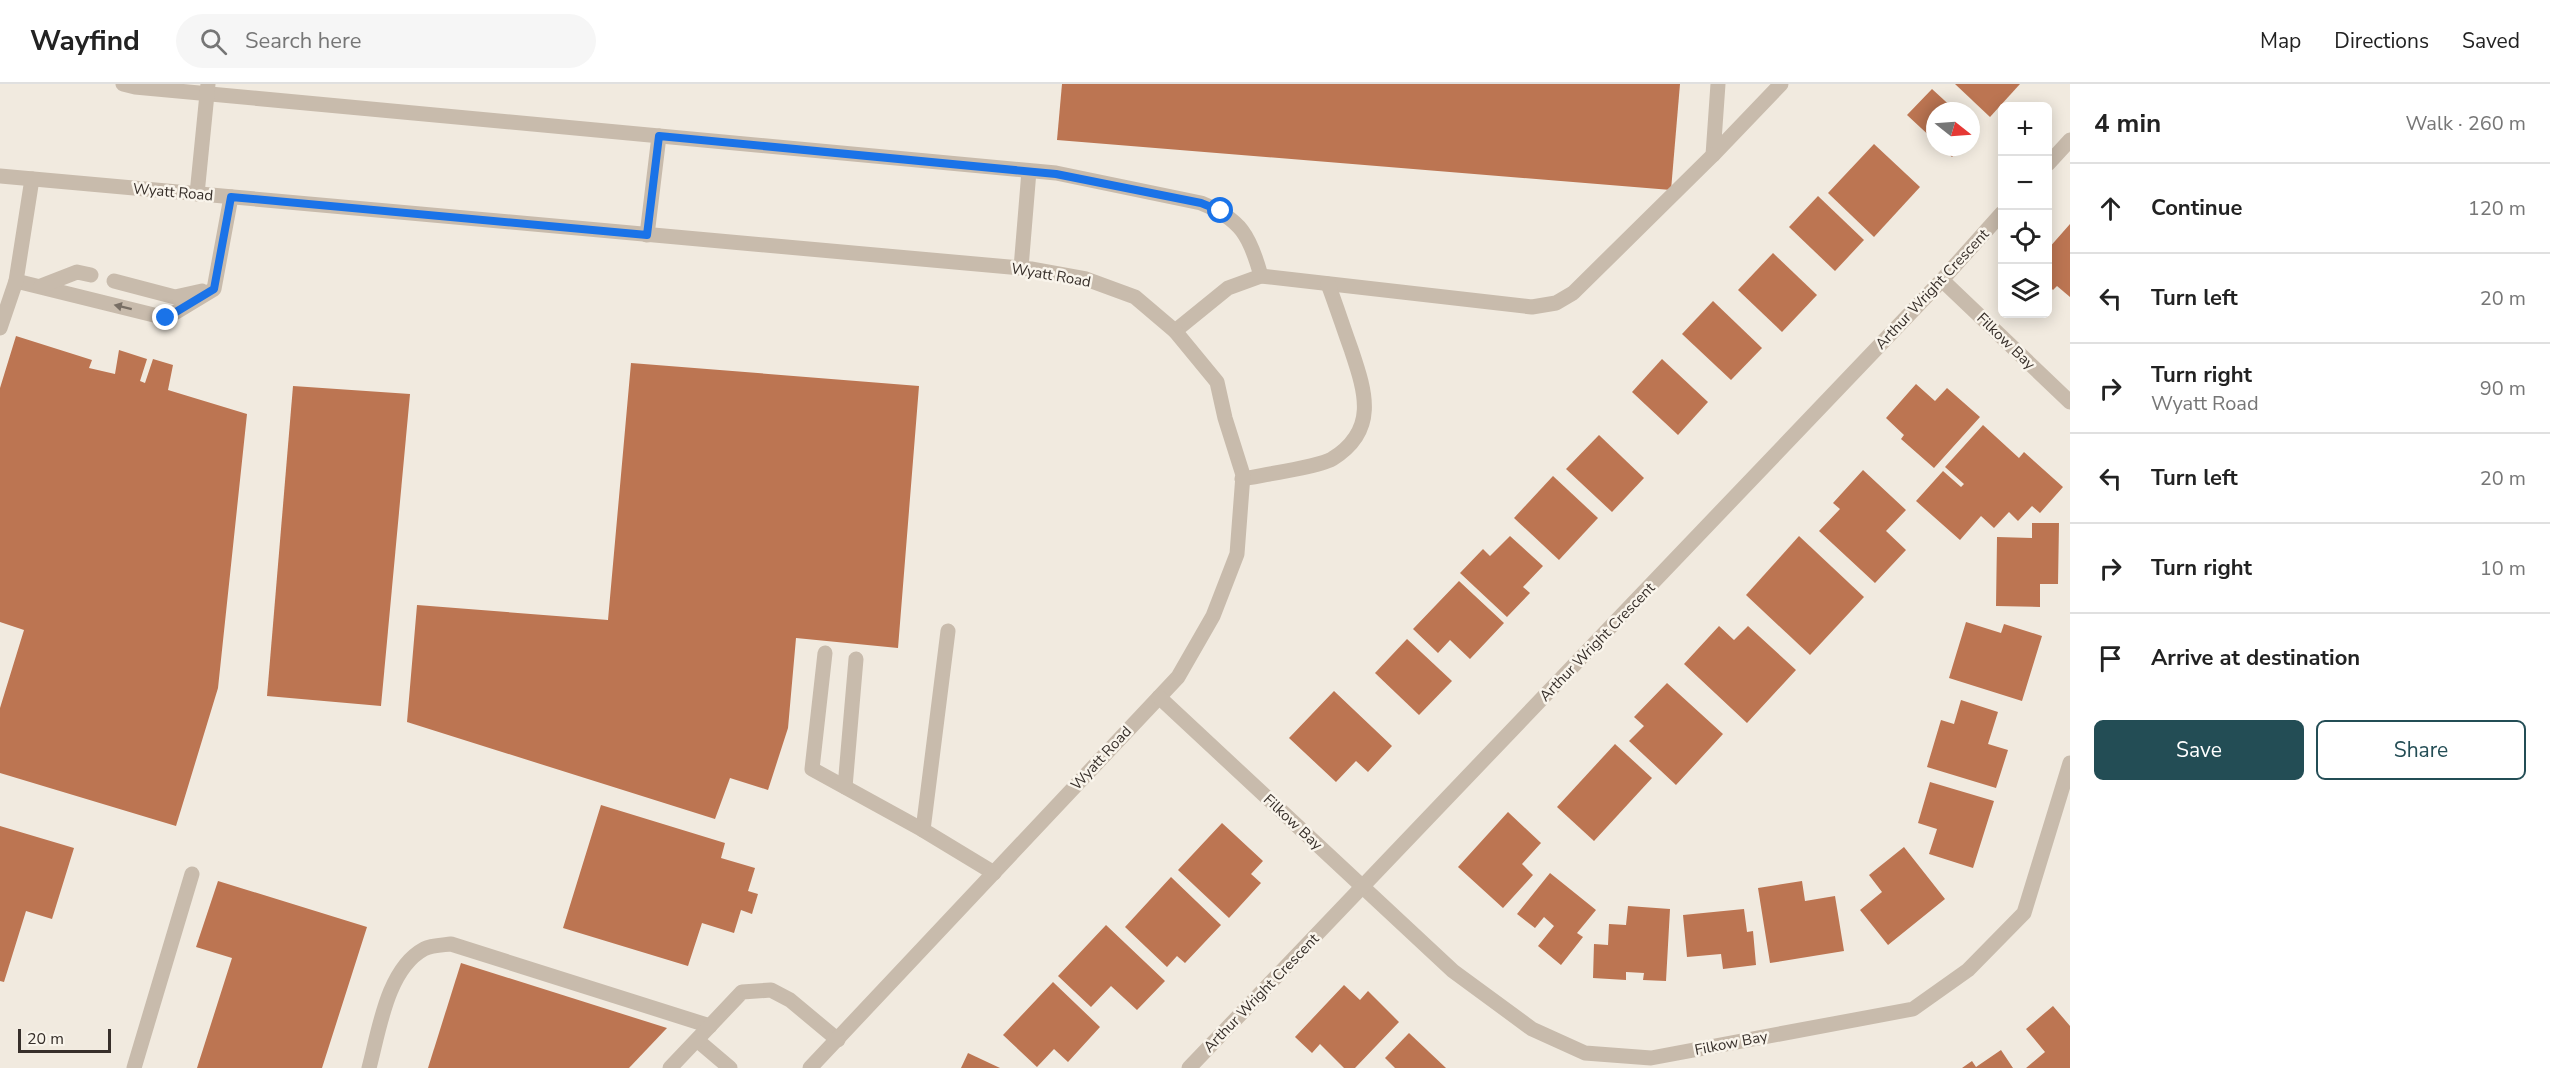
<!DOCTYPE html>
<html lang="en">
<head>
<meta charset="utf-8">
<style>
  :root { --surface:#fff; --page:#f6f6f6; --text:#222; --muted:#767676; --line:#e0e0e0; --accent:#234d55 }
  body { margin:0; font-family:"Nunito Sans",sans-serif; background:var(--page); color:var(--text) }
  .controls { position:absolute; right:18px; top:18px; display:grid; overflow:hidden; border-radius:9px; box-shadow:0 3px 15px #0003 }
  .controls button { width:54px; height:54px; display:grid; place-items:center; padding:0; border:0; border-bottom:2px solid var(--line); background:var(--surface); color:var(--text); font:30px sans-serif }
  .compass { position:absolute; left:1926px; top:18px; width:54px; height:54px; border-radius:50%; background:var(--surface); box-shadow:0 3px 15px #0003; rotate:107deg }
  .scale { position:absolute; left:18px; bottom:15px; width:93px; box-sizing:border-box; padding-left:6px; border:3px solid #372f2a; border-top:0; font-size:16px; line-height:21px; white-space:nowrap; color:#372f2a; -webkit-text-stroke:4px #f9f4eb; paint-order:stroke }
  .stop { position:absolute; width:18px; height:18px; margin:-14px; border:4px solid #1a73e8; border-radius:50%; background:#fff }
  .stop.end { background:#1a73e8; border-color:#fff; box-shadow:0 2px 6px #0008 }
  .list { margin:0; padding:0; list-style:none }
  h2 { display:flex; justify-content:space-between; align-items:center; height:78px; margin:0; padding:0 24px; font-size:26px }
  h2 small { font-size:20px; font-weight:400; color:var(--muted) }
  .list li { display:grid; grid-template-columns:39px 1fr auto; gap:18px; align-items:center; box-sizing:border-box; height:90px; padding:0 24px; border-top:2px solid var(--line) }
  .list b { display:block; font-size:22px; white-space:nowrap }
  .list p { margin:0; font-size:20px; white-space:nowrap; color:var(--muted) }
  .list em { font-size:20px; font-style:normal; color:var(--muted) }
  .actions { display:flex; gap:12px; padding:18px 24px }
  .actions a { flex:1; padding:14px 0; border:2px solid var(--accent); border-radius:9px; text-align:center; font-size:21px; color:var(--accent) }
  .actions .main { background:var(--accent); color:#fff }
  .icon { flex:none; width:33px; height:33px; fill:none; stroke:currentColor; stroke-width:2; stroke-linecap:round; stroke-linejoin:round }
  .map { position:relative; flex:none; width:2070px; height:984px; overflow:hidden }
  header { display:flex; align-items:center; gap:36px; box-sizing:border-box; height:84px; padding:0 30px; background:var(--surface); border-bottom:2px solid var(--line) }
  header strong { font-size:28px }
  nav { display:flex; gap:33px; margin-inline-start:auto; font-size:21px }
  .search { width:420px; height:54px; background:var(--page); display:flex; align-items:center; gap:15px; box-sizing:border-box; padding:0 21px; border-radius:33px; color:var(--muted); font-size:22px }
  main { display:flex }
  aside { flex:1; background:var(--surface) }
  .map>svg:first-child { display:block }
  .building { fill:#bc7552 }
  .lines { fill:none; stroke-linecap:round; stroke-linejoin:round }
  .lane { stroke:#c8bbac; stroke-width:15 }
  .street { stroke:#c8bbac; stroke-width:15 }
  .oneway { fill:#786e64 }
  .route { stroke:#1a73e8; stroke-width:8 }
  .labels { text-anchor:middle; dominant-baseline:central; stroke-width:5; stroke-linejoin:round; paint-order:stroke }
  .street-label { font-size:15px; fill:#372f2a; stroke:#f9f4eb }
</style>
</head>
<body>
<header>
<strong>Wayfind</strong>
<div class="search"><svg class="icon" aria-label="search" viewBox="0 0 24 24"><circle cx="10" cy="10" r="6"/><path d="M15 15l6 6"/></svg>Search here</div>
<nav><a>Map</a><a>Directions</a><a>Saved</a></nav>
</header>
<main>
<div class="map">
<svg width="2070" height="984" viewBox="0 0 2070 984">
  <rect width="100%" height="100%" fill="#f1eadf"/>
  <g class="building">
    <polygon points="1062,0 1680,0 1671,106 1057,56"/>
    <polygon points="1955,0 2020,0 1990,33"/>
    <polygon points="1932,5 1956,27 1935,27 1935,57 1907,31"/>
    <polygon points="1874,60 1920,103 1874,153 1828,109"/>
    <polygon points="1941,63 1961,63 1952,73"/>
    <polygon points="1818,112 1864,156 1835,187 1789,143"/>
    <polygon points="2070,140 2070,213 2057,202 2053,206 2048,201 2048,165"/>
    <polygon points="1773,169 1817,211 1782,248 1738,206"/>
    <polygon points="1713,217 1762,264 1731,296 1682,250"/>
    <polygon points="16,252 92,276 89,284 115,290 119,266 147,275 140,297 145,299 153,275 173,281 168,306 247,330 218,604 176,742 0,689 0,624 24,546 0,538 0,304"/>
    <polygon points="1662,275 1708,318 1678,351 1632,308"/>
    <polygon points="631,279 919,302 898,564 796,554 788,644 768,706 730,694 715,735 407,638 417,521 608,536"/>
    <polygon points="1916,300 1935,317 1947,304 1980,333 1934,384 1901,355 1904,351 1886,334"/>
    <polygon points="293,302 410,310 381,622 267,612"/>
    <polygon points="1983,341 2019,374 2024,368 2063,403 2040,429 2032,422 2018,437 2009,428 1994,444 1981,432 1960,456 1916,417 1943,387 1961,403 1964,400 1945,383"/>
    <polygon points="1599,351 1644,394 1612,428 1566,385"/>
    <polygon points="1863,386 1906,426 1886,447 1906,466 1875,499 1819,447 1840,425 1833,419"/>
    <polygon points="1553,392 1598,434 1559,476 1514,434"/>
    <polygon points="2032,439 2059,439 2058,500 2040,500 2040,523 1996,522 1997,453 2032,454"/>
    <polygon points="1510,452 1543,482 1523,503 1530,509 1507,533 1460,489 1483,465 1490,472"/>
    <polygon points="1799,452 1864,513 1810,571 1746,511"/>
    <polygon points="1459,497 1504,539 1470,575 1450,556 1438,569 1413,545"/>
    <polygon points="1966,538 2001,549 2004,540 2042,552 2022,617 1949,594"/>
    <polygon points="1719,542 1734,556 1748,542 1796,586 1747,639 1684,580"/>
    <polygon points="1407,555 1452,597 1419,631 1375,589"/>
    <polygon points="1667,599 1723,650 1676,701 1629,657 1644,642 1634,633"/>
    <polygon points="1334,607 1392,662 1368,688 1356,677 1336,698 1289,654"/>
    <polygon points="1961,616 1998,628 1988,660 2008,666 1996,704 1927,683 1941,636 1954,640"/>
    <polygon points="1615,660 1652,694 1594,757 1557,723"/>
    <polygon points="1930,698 1994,717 1973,784 1929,770 1937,745 1918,739"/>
    <polygon points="601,721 725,759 721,774 755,784 748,807 758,810 752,830 741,826 734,849 702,839 688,882 563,844"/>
    <polygon points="1508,728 1541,759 1522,780 1533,791 1503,824 1458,783"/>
    <polygon points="1222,739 1263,777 1251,790 1261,799 1229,834 1178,786"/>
    <polygon points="0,742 74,764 52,835 26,827 4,898 0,897"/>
    <polygon points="1904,763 1945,815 1888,861 1860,826 1882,808 1869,791"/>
    <polygon points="1550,789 1596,826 1577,849 1583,853 1561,881 1538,862 1554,842 1544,833 1535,844 1517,830"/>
    <polygon points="1171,793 1221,841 1185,879 1177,872 1167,883 1125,843"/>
    <polygon points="218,797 367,843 322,984 197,984 232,874 196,863"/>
    <polygon points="1802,797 1805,817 1835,812 1844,867 1770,879 1758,804"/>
    <polygon points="1628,822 1670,825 1666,897 1643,896 1644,889 1626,888 1626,896 1593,894 1594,860 1608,861 1609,840 1626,841"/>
    <polygon points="1744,825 1747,848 1753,847 1756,881 1723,885 1721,870 1687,873 1683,831"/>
    <polygon points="1106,841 1165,897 1137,926 1111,902 1091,923 1058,892"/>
    <polygon points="461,879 667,944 629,984 428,984"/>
    <polygon points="1053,898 1100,943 1068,978 1054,965 1037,983 1003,951"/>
    <polygon points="1344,901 1360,916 1368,907 1399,938 1355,984 1344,984 1320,960 1312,969 1295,953"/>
    <polygon points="2053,922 2070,942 2070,984 2026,984 2045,968 2026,945"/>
    <polygon points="1409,949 1446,984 1395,984 1385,974"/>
    <polygon points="2001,966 2013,984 1962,984 1972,977 1976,983"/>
    <polygon points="968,969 1000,984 961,984"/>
  </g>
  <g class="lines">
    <g class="lane">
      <path d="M123 0 135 3 1056 89 1201 119C1241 135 1250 152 1261 192"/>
      <polyline points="1718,0 1713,71 1781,0"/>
      <polyline points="197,110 208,0"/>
      <polyline points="647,151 659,52"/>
      <polyline points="1021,184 1029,87"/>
      <polyline points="16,197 166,234 214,205 231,113"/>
      <polyline points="114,197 175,213 202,207"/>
      <polyline points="41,202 77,188 91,191"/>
      <polyline points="0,244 16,197 32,95"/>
      <polyline points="1175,247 1228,204 1261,192 1532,223 1556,219 1573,209 1713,71"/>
      <path d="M1242 395C1262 391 1318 383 1332 375 1379 346 1365 307 1351 265 1343 243 1336 221 1328 200"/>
      <polyline points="948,547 923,746 994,789"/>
      <polyline points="825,569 812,685 923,746"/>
      <polyline points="845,703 856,575"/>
      <polyline points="697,956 730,984"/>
      <polyline points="134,984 192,790"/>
      <path d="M369 984C379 947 387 885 424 865 431 861 443 861 451 860L710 942"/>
      <polyline points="670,984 742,908 771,906 790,916 838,956"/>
    </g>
    <g class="street">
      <polyline points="2048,80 2070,56"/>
      <polyline points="0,92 1031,185 1086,195 1135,213 1175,247 1217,298 1225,334 1243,391 1237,470 1213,532 1178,593 810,984"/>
      <polyline points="1942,196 2070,318"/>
      <polyline points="1159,613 1453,887 1532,945 1585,969 1651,974 1913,925 1968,886 2024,829 2070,679"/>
      <polyline points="1189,984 1942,196 2002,129"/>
    </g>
  </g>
  <defs><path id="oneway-solid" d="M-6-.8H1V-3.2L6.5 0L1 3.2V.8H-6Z" transform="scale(1.5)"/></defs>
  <use class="oneway" href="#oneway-solid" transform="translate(123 223) rotate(-166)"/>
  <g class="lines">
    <polyline class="route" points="166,234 214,205 231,113 647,151 659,52 1056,90 1201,119 1221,127"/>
  </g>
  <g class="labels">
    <g class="street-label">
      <text transform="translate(173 108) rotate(5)">Wyatt Road</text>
      <text transform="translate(1051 191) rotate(10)">Wyatt Road</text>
      <text transform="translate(1932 205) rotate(-47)">Arthur Wright Crescent</text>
      <text transform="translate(2006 257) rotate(44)">Filkow Bay</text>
      <text transform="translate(1597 558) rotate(-46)">Arthur Wright Crescent</text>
      <text transform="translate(1101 674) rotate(-47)">Wyatt Road</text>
      <text transform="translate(1293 738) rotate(43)">Filkow Bay</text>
      <text transform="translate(1261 909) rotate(-46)">Arthur Wright Crescent</text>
      <text transform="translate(1731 959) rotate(-11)">Filkow Bay</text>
    </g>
  </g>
</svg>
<div class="controls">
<button>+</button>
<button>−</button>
<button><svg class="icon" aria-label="locate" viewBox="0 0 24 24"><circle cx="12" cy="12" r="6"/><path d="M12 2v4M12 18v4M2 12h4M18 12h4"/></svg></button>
<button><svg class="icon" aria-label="layers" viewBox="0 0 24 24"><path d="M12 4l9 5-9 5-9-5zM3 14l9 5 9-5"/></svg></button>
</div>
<svg class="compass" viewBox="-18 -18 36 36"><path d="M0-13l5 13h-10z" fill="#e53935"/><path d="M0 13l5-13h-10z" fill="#767676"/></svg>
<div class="scale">20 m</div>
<div class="stop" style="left:1221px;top:127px"></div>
<div class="stop end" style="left:166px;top:234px"></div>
</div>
<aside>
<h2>4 min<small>Walk · 260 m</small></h2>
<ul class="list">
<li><svg class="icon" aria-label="ahead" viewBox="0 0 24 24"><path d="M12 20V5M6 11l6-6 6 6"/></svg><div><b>Continue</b></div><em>120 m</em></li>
<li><svg class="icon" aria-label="left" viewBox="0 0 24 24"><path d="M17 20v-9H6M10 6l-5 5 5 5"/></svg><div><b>Turn left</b></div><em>20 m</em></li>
<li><svg class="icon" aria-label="right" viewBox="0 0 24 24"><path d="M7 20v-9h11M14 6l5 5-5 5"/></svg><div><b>Turn right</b><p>Wyatt Road</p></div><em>90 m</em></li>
<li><svg class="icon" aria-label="left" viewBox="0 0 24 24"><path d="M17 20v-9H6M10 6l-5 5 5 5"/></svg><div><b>Turn left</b></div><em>20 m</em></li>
<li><svg class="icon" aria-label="right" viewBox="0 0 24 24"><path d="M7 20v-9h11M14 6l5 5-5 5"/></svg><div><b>Turn right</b></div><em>10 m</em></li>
<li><svg class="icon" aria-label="arrive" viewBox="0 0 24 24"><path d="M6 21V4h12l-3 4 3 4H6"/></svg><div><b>Arrive at destination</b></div></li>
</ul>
<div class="actions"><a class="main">Save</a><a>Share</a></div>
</aside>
</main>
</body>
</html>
